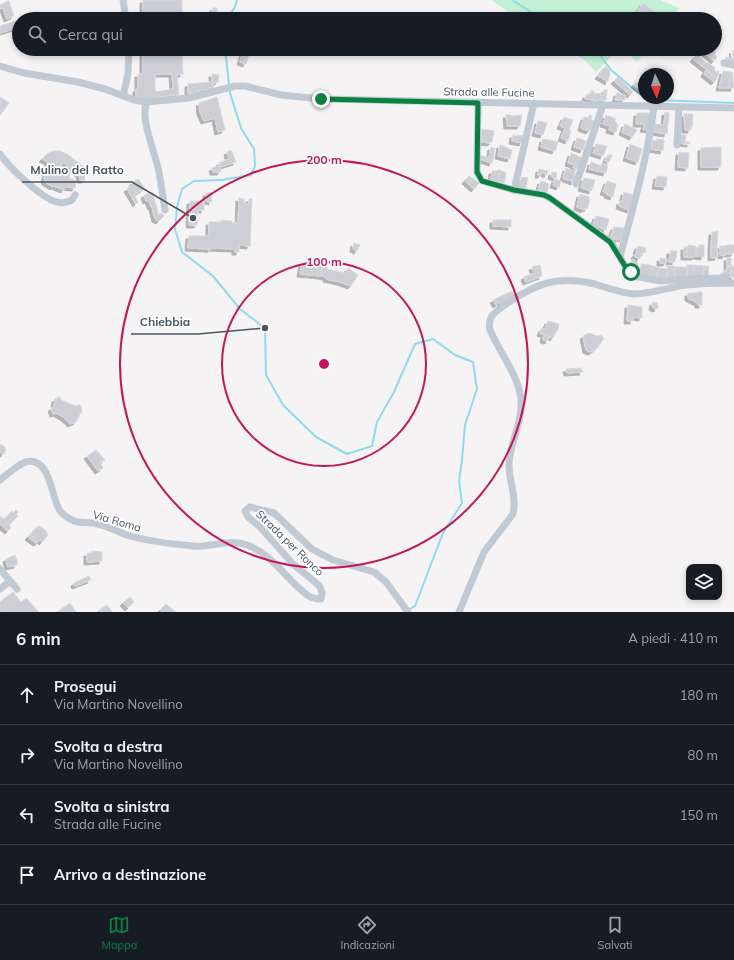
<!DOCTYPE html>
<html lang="it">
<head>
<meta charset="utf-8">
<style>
  :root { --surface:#171b24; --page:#242831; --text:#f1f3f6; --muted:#9ea1a6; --line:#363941; --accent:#0b8043 }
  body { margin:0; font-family:Mulish,sans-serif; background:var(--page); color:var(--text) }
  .controls { position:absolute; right:12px; bottom:12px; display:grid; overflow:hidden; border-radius:8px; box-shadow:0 2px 6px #0003 }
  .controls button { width:36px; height:36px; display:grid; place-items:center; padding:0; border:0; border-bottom:1px solid var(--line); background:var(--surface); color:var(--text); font:20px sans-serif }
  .compass { position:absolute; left:638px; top:68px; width:36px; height:36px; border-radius:50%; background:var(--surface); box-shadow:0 2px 6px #0003; rotate:176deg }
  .stop { position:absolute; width:12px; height:12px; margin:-9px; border:3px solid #0b8043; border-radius:50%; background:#fff }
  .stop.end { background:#0b8043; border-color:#fff; box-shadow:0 1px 4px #0008 }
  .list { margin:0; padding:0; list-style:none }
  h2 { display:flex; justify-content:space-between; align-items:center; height:52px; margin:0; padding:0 16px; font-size:17px }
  h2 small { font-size:13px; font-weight:400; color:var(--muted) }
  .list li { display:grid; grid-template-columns:26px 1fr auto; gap:12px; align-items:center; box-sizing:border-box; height:60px; padding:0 16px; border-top:1px solid var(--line) }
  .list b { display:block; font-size:15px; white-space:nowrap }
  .list p { margin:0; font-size:13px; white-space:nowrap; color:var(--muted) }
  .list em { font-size:13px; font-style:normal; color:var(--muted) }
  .icon { flex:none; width:22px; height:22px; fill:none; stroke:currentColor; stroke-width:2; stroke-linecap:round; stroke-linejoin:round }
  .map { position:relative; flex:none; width:734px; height:612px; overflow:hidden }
  .search { position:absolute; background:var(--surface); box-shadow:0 2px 6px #0003; left:12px; right:12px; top:12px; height:44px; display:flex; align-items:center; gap:10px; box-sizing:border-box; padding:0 14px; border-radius:22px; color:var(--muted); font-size:15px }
  .sheet { height:292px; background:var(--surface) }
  nav { display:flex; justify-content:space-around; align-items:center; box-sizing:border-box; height:56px; border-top:1px solid var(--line); background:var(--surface); font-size:11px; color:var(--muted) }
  nav a { display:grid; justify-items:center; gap:2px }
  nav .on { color:var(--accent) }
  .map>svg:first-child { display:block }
  .green { fill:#c3f1d5 }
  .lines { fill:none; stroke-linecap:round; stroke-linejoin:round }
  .stream { stroke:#90daee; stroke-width:2 }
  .building { fill:#cdcfd5; stroke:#d7d9de; fill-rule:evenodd; filter:url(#shadow) }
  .minor { stroke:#c1cad2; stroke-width:7 }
  .route { stroke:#0b8043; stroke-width:5 }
  .ring { fill:none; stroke:#c2185b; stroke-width:2 }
  .labels { text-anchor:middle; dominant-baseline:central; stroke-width:3.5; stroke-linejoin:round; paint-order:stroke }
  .street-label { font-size:11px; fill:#4a5661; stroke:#fff }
  .centre { fill:#c2185b; stroke:#fff; stroke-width:2 }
  .ring-label { font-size:12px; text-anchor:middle; font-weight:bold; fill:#c2185b; stroke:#fff; stroke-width:3.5; stroke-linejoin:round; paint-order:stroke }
  .leader { fill:none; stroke:#4a5661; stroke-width:1.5 }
  .callout-dot { fill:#4a5661; stroke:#fff; stroke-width:1.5 }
  .callout-label { font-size:12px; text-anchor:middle; font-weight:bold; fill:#4a5661; stroke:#fff; stroke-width:3.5; stroke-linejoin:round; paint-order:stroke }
</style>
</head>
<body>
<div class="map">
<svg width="734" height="612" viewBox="0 0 734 612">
  <defs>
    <filter id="shadow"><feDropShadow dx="-3" dy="3" stdDeviation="0" flood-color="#0004"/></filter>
  </defs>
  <rect width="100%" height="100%" fill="#f5f3f3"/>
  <g class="green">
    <polygon points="491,0 660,0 679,8 671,19 520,19"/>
    <polygon points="567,49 619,49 596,72 586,61"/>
    <polygon points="623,49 647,49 637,62"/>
  </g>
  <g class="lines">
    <g class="stream">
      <polyline points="512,0 542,19"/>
      <polyline points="227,19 235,7 237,0"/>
      <polyline points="225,49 230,93 241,128 254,149 255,166 251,175 221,180 194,181 182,189 177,207 175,229 182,252 213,276 240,309 265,328 266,375 283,405 316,437 347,454 372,446 377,422 394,392 415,344 433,339 455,355 473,362 477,389 465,425 462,460 459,481 462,503 443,533 415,606 408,610"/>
      <polyline points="594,49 599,54 611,70 637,92 644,97"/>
      <polyline points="649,98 656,100 734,103"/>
    </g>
  </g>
  <g class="building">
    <rect x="143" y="0" width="39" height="19"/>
    <polygon points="9,1 14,16 7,19 3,8 0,9 0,5"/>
    <polygon points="643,3 661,17 660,19 638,19 634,16"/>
    <rect x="213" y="8" width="4" height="11"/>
    <polygon points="19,20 19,27 0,33 0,26"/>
    <polygon points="244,49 250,51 246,64 240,62"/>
    <polygon points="700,49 713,49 716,52 714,54 717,57 714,61"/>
    <polygon points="733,50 734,61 725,60 726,57 732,59"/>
    <path d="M143 53H182L183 74H177L179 94 148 99 136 98V89H138V74H143ZM155 74H172L173 89 155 92Z"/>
    <polygon points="697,54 706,63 707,62 709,63 715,68 714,70 717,72 718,71 719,72 717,78 693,59"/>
    <polygon points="606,66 610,71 608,82 598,76"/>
    <polygon points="706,70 717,79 714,82 704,74"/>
    <polygon points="723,71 730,72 729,88 719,88"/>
    <polygon points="730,72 732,72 734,88 729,88"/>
    <polygon points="212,74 219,75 218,82 213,83 213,89 199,90 199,92 188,94 188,84 212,82"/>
    <polygon points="618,77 633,92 630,95 614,81"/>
    <polygon points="643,79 644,80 644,92 634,85 636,82 639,84"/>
    <polygon points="604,90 607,90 606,100 597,100 597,101 593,101 594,100 585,99 586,95 591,94 591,91 594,91 594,94 600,93 600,95 603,95"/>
    <polygon points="617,93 619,93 621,95 625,95 625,100 615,100"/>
    <polygon points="0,97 9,103 2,113 0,112"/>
    <polygon points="217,97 225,130 218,132 215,118 204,121 200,112 199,103"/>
    <polygon points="665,112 669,113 667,134 654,132 655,124 664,125"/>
    <polygon points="637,113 650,113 649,130 643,129 645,124 636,124"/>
    <polygon points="684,114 693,114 692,127 691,127 691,130 685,130"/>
    <polygon points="506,115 511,115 511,116 522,115 520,126 507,126"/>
    <polygon points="589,115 592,116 591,120 594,121 591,129 590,129 589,131 581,128 584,117 588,118"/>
    <polygon points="606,115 616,119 615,121 618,125 616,132 609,130 610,126 603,124"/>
    <polygon points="564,117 573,120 569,130 571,130 568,141 561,138 565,128 560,126"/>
    <polygon points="538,121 547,123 543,135 535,133"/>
    <polygon points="625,124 637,130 632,137 622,132"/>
    <polygon points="482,129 494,131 492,142 490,142 490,143 481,142"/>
    <polygon points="513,135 524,136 522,143 512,141"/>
    <polygon points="681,135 686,135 685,142 690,142 690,144 680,143"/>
    <polygon points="577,138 586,141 583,150 574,147"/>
    <polygon points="543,139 558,142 555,151 541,147"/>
    <polygon points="657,139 664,140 663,151 651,149 653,140 656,141"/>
    <polygon points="596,144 607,146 603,156 593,153"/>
    <polygon points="630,144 642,149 638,162 626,158"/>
    <polygon points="500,145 512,150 510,159 498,156"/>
    <polygon points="491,147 495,148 492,163 479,159 479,155 489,158"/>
    <polygon points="721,147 721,167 701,167 701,148"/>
    <polygon points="231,150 236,162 220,167 219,163 229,159 227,152"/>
    <polygon points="53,151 60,151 67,154 84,167 87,170 84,172 85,180 80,180 79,174 63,162 60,169 70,173 69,178 76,181 75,188 65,187 64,190 54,186 53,187 45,182 44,178 49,165 47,164 48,162 42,159 47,154"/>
    <polygon points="679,152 689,153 688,168 678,167"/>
    <polygon points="571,153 582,158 577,169 573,168 574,165 568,163"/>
    <polygon points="608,155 612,155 609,162 605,161"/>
    <polygon points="591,162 601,166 602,163 608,165 606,173 589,169"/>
    <polygon points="220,166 221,171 220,171 220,172 213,172 212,168"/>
    <polygon points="566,168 575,171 574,182 563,178"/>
    <polygon points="539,169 548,171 547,175 542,172 541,175 538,175"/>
    <polygon points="498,170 500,170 498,182 491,181 492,171 497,171"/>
    <polygon points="500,170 506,173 504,183 498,182"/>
    <polygon points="552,172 557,173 556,178 551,176"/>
    <polygon points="469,176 479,183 474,189 465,181"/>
    <polygon points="657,176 667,177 666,187 655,186"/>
    <polygon points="522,177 528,178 525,190 516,189 518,182 521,182"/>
    <polygon points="584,178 595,180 593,188 590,187 590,188 592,189 592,191 581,188"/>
    <polygon points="138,179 145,188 134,195 138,202 136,204 127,189 133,185 132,183"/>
    <polygon points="555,179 561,181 559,187 553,185"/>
    <polygon points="541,181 549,184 547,192 538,190"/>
    <polygon points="607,181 616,184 613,197 607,195 607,193 603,192"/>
    <polygon points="152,192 159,215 161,213 164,216 159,221 155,219 152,207 151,207 148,200 146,201 144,195"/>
    <polygon points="624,192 633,195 630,210 619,206 620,201 622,202"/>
    <polygon points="206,193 211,193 212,202 206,201"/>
    <polygon points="580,194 589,197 589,198 590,199 587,209 585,208 584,210 577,207"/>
    <polygon points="239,198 244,199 244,204 249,204 249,199 252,199 250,246 239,245 239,252 235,252 235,249 210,248 210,250 208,249 188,248 189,236 209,236 209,222 221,222 221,220 232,221 232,223 238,223"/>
    <polygon points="190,201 204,201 204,210 198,210 197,225 189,225"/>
    <polygon points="596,216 609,219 606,230 593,225"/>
    <polygon points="493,220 511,220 511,227 493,226"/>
    <polygon points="614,227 624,228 623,230 625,230 622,239 619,238 618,240 610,238"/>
    <polygon points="716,231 718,231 717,247 711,247 712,232 716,232"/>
    <polygon points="354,243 360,245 357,251 353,249"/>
    <polygon points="688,245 696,246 695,257 687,257"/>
    <polygon points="699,245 704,245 704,257 696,256 697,249 699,249"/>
    <polygon points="728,245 729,254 725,254 724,246"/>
    <polygon points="728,245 734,245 734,253 729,254"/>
    <polygon points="638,246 646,248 645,253 643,252 642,254 636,251"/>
    <polygon points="720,246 724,246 725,256 720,255"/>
    <polygon points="684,247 688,247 687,257 684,257"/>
    <polygon points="711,247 717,247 718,257 711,258"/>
    <polygon points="670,251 677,251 676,258 675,258 675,262 669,262"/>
    <polygon points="637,252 642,254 639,259 634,256"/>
    <polygon points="660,258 667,259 666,263 660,263"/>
    <rect x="727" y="258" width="4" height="8"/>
    <polygon points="633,259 638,264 635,269 629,264"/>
    <polygon points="302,263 322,266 321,276 300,274"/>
    <polygon points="641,264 650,265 653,266 650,277 640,273 635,269 637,265 641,268"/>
    <polygon points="540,265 542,276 526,282 524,277 534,273 532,267"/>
    <polygon points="687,265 694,265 693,276 687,276"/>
    <polygon points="694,265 704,266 703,277 693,276"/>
    <polygon points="322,266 327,267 327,269 345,273 348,268 358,275 351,286 340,282 326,279 326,277 321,276"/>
    <polygon points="653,266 659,268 656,278 650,277"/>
    <polygon points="667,266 675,266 675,277 667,278"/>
    <polygon points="704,266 709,266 708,276 703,275"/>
    <rect x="731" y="266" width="3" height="11"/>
    <polygon points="675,267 687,267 687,276 675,277"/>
    <polygon points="727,267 731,267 731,277 720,275 721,273 724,273 724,271 727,271"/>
    <polygon points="659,268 667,269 667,278 656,278"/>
    <polygon points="512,291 515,297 501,305 500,302 496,305 493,300"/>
    <polygon points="697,292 702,292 702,305 698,305 698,303 688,298 688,293 697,293"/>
    <polygon points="653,302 657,303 658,308 655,309 652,307"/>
    <polygon points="628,305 642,307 642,318 633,317 633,321 627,321"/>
    <polygon points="548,321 559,324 558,330 557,330 553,338 540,333 542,328 545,329"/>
    <polygon points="589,333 597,336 601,335 604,338 598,347 593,351 590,352 586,350 583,336"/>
    <circle cx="546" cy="338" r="3"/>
    <polygon points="581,368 583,372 567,373 566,369"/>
    <polygon points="60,397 61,400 70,404 76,406 80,405 82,410 76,422 70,424 69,422 64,418 63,417 56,413 53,414 51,408 54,407 55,399"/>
    <polygon points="0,444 5,447 4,449 6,449 4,454 0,452"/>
    <polygon points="96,450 105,460 100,463 103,468 98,471 87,456"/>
    <polygon points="16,510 18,512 3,527 0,524 0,516 4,519 12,511 13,513"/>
    <polygon points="16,514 18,516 9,525 11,528 8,531 3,527"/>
    <polygon points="39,526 45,530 48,535 42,542 40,540 38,542 30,535 37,527"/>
    <polygon points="30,535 38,542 36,543 28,537"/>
    <polygon points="92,551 102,552 102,561 87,562 87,553 92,553"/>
    <polygon points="15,555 16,559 17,559 17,565 8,567 6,559"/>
    <polygon points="89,576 91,580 75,586 74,583"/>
    <polygon points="13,592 21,602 26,598 39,612 0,612 0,602"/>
    <polygon points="130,597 134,602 128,608 123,603"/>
    <polygon points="70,603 76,612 57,612"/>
    <polygon points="166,604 176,612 162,612 160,610"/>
    <polygon points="107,605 112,612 101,612 99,610"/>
  </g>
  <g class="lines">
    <g class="minor">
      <polyline points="123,0 126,19"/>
      <polyline points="724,63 734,65"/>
      <polyline points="0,66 24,73 78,82 105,89 134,100 147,102 189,98 235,86 245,86 281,95 321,99 734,108"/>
      <polyline points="123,96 128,74 129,49"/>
      <path d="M147 102C139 117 156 155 159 172 161 185 163 197 165 210"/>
      <polyline points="478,103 477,172 482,181 514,190 544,195 550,198 611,242 625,266 638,277 661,281 683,279 726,278"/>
      <polyline points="677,145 679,107"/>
      <path d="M0 154C9 167 42 199 57 202 63 204 67 202 72 200L75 195"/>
      <polyline points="576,184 603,105"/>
      <polyline points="514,190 534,103"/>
      <path d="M620 257C633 207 648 157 654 106"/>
      <path d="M0 480C6 475 18 465 25 462 51 455 51 498 60 511 64 516 72 521 78 522 83 523 88 522 93 523 106 525 118 532 130 536 151 542 172 544 193 546 211 548 229 538 247 545 272 554 286 579 307 595 311 598 316 599 321 599L322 593 320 587 315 582 293 564 259 526 248 517 245 511 250 507 274 513 312 549 333 560 374 572 386 582 408 612"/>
      <polyline points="0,569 17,589"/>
      <polyline points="0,589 10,581"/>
      <path d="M459 612 484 552 513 514C517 497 509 482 509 465 509 446 520 428 521 408 524 382 500 354 490 330 487 315 496 312 506 304 537 283 558 275 595 284 607 288 621 293 634 294 649 294 664 289 679 286 697 283 716 283 734 283"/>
    </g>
  </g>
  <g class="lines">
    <polyline class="route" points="321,99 478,103 477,172 482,181 514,190 544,195 550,198 610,242 625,266 631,272"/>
  </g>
  <g class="ring">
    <circle cx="324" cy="364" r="102"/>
    <circle cx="324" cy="364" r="204"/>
  </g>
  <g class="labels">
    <g class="street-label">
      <text transform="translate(489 92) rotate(1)">Strada alle Fucine</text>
      <text transform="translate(117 521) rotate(16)">Via Roma</text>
      <text transform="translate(290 543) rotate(44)">Strada per Ronco</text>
    </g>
  </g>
  <circle cx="324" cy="364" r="6" class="centre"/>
  <g class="ring-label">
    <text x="324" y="164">200 m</text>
    <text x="324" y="266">100 m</text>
  </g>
  <path class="leader" d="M193 218L132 182H22M265 328L198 334H131"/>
  <g class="callout-dot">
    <circle cx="193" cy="218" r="4"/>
    <circle cx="265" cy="328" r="4"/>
  </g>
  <g class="callout-label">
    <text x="77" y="174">Mulino del Ratto</text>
    <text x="165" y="326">Chiebbia</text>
  </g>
</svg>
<div class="controls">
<button><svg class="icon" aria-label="layers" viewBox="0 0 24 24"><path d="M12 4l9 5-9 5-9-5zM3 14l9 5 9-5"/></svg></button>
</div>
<svg class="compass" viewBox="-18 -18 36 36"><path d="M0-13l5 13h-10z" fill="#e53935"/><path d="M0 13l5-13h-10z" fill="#9ea1a6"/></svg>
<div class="stop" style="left:631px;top:272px"></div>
<div class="stop end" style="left:321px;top:99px"></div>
<div class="search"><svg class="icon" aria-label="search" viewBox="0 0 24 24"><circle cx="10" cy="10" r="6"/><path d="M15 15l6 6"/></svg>Cerca qui</div>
</div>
<section class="sheet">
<h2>6 min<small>A piedi · 410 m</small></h2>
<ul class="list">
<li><svg class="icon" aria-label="ahead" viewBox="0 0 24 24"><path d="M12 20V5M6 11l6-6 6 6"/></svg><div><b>Prosegui</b><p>Via Martino Novellino</p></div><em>180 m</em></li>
<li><svg class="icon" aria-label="right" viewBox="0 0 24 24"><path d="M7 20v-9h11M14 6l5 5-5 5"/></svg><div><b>Svolta a destra</b><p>Via Martino Novellino</p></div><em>80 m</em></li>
<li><svg class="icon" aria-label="left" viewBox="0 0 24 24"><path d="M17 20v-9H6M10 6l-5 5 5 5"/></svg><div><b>Svolta a sinistra</b><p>Strada alle Fucine</p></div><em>150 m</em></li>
<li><svg class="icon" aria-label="arrive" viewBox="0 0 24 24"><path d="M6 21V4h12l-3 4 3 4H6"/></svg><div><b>Arrivo a destinazione</b></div></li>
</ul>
</section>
<nav>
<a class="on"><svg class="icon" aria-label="map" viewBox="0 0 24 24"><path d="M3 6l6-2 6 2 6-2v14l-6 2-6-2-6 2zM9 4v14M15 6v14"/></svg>Mappa</a>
<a><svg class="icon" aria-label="directions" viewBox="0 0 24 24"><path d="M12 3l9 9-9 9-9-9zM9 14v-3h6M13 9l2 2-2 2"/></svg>Indicazioni</a>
<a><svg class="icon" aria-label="saved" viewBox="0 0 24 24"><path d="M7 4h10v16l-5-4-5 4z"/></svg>Salvati</a>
</nav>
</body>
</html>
